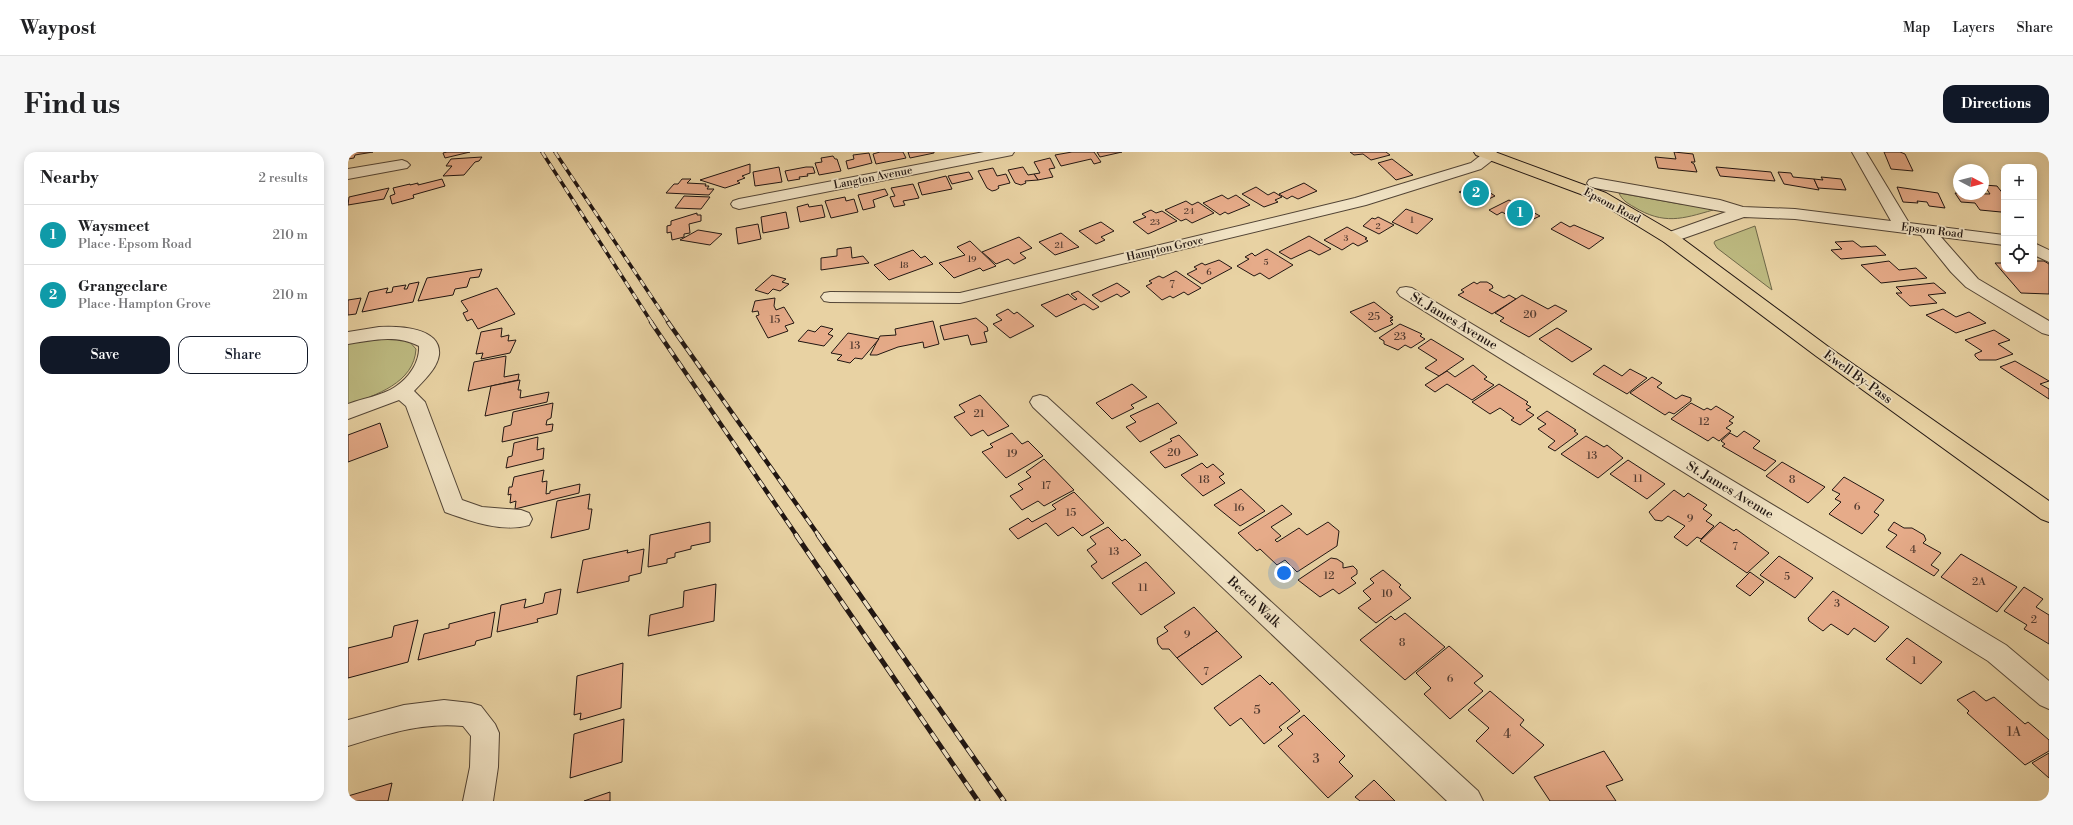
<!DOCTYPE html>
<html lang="en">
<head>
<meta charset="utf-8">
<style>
  :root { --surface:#fff; --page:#f6f6f6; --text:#202124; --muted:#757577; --line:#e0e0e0; --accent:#111827 }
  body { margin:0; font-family:"Libre Bodoni",serif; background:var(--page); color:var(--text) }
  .controls { position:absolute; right:12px; top:12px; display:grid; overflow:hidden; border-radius:8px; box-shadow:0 2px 10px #0003 }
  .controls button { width:36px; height:36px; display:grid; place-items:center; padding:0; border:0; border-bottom:1px solid var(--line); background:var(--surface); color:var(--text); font:20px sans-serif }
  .compass { position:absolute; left:1605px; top:12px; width:36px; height:36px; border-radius:50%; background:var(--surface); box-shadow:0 2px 10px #0003; rotate:97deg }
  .you { position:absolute; left:936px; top:421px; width:14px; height:14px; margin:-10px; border:3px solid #fff; border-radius:50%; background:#1a73e8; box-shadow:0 0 0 6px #1a73e833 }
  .badge { display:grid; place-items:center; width:26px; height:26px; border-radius:50%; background:var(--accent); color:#fff; font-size:13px; font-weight:700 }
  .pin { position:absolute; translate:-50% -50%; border:2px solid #fff; box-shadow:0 1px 4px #0006 }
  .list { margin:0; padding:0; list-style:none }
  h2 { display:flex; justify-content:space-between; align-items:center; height:52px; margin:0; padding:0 16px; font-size:17px }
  h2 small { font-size:13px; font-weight:400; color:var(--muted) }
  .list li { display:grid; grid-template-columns:26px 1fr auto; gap:12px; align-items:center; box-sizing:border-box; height:60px; padding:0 16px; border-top:1px solid var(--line) }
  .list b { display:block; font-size:15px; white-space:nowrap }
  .list p { margin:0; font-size:13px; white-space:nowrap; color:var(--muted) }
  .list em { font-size:13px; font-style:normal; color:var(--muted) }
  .actions { display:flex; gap:8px; padding:12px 16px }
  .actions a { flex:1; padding:9px 0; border:1px solid var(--accent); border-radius:12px; text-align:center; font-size:14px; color:var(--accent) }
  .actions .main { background:var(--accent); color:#fff }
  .icon { flex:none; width:22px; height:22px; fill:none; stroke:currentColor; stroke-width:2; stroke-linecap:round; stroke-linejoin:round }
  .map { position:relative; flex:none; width:1701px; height:649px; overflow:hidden; border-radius:12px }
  header { display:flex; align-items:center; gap:24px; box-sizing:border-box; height:56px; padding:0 20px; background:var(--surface); border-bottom:1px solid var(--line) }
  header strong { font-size:19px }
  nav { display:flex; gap:22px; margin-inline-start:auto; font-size:14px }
  .intro { display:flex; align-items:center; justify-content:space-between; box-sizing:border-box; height:96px; padding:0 24px }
  h1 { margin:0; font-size:28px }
  .button { padding:10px 18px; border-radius:12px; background:var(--accent); color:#fff; font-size:14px; font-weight:700 }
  main { display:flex; gap:24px; padding:0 24px }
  aside { flex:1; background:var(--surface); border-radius:12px; box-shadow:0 2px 10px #0003 }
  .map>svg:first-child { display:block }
  .green { fill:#bdba81; stroke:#6f684a }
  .building { fill:#e6ab89; stroke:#211612 }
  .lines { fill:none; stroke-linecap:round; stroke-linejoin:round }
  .minor-casing { stroke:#534536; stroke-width:2 }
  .highway-casing { stroke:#211612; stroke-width:2 }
  .minor { fill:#f0e2c3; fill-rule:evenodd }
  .highway { fill:#e8d2a3; fill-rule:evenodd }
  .rail-far2-casing { stroke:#211612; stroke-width:3.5 }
  .rail-far1-casing { stroke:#211612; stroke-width:4.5 }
  .rail-casing { stroke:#211612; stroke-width:5 }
  .rail-far2 { stroke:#f0e2c3; stroke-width:2.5; stroke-dasharray:7; stroke-linecap:butt }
  .rail-far1 { stroke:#f0e2c3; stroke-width:3; stroke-dasharray:8; stroke-linecap:butt }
  .rail { stroke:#f0e2c3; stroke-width:3.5; stroke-dasharray:10; stroke-linecap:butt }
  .labels { text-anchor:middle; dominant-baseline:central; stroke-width:3.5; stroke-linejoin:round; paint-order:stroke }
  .far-number-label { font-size:9px; fill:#523b30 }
  .far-street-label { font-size:11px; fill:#211612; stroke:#f0e2c3 }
  .number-label { font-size:11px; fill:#523b30 }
  .street-label { font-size:13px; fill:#211612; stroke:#f0e2c3 }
  .near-number-label { font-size:13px; fill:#523b30 }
</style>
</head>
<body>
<header>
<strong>Waypost</strong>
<nav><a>Map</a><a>Layers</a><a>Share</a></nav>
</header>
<div class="intro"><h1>Find us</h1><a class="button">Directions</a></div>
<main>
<aside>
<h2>Nearby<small>2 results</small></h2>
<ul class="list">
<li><span class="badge" style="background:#0f9aa8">1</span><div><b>Waysmeet</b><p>Place · Epsom Road</p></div><em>210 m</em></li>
<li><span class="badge" style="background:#0f9aa8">2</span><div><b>Grangeclare</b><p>Place · Hampton Grove</p></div><em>210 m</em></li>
</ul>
<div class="actions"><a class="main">Save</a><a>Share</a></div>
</aside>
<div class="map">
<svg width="1701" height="649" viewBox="0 0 1701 649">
  <rect width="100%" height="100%" fill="#e8d2a3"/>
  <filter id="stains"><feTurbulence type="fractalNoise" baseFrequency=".005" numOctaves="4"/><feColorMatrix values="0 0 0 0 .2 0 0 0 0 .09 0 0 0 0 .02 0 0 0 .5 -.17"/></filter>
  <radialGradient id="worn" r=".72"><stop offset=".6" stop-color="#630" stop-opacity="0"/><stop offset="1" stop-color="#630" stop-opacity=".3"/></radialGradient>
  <g class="green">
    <path d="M1271 41 1332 52 1359 55 1365 58C1334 67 1316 73 1286 55 1279 51 1274 48 1271 41Z"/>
    <polygon points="1407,74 1424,138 1369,96 1366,91 1367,89"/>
    <path d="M44 186 60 188 68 197C66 231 28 243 0 253V191Z"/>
  </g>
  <g class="building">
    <polygon points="0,0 25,0 7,3 6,6 0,7"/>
    <polygon points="99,0 122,0 97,6 95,1"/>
    <polygon points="532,0 555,0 558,6 528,12 525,2"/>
    <polygon points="560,0 586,0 586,1 562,6"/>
    <polygon points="724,0 746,0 753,10 746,12 743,7 713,14 707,3"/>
    <polygon points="749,0 774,0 752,5"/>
    <polygon points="1002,0 1038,0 1042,3 1023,8 1015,2 1006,3"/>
    <polygon points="1326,0 1345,2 1347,10 1343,10 1346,12 1349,20 1310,16 1307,5 1328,7"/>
    <polygon points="1536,0 1552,0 1557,2 1565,19 1543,17"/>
    <polygon points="521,1 524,11 500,17 498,9 506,7 505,3"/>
    <polygon points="485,4 487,7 489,7 493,19 471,23 467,11 474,10 473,6"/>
    <polygon points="134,5 131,9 127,10 116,23 95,24 104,14 98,14 103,7"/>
    <polygon points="702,6 707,16 701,17 705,25 690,28 686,22 692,21 686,10"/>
    <polygon points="1044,7 1065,23 1048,28 1030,11"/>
    <polygon points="402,12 402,21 394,24 397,26 389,29 392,31 377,36 352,28"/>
    <polygon points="431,15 434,30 407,34 405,20"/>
    <polygon points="458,15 465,15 467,21 459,22 460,24 451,25 452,27 440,29 437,19"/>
    <polygon points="675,15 680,23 686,22 690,28 677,29 678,31 673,33 667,31 660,18"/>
    <polygon points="1368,15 1423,20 1427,29 1372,24"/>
    <polygon points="645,16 649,24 658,22 662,31 650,34 651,36 648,38 644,39 639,36 630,19"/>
    <polygon points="621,20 625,27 604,32 600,24"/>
    <polygon points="1430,20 1443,21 1445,25 1466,27 1471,38 1436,32"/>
    <polygon points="598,24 604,37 574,43 570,31"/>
    <polygon points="1473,25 1493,27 1498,38 1470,36 1466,27 1475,28"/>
    <polygon points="94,27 97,34 65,43 66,46 44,52 42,44 47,42 45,36 62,32 62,33 70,31 70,33"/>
    <polygon points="334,27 343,27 339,31 358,32 357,34 361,34 359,37 366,37 361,43 318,41 326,32 330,32"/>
    <polygon points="956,31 969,39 950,47 944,44 939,47 931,42"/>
    <polygon points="565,32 571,46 555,49 557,53 546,55 542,45 547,44 543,36"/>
    <polygon points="1130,32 1143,39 1141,40 1147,44 1130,52 1121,47 1126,44 1122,42 1118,43 1111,40"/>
    <polygon points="1636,33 1649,34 1656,43 1656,62 1653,60 1632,58 1627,51 1613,50 1607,41 1642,42"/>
    <polygon points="908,35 920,43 926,40 934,45 927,48 930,50 916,55 894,42"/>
    <polygon points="1549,35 1590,41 1597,56 1581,54 1579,50 1569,49 1570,51 1555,50"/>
    <polygon points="41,36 36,47 0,53 1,45"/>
    <polygon points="537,37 540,43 525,48 527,55 515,58 510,43"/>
    <polygon points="874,43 880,47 888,43 902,53 880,62 877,60 872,63 855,51"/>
    <polygon points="336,44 362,45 353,57 327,56"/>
    <polygon points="497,45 498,49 506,47 510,60 483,66 477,49"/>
    <polygon points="1161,48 1179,59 1181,58 1192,64 1175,72 1154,60 1149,63 1141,58"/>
    <polygon points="838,49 844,53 850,50 866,61 844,71 838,67 833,69 817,58"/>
    <polygon points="460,52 461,55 474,53 477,65 452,70 449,55"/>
    <polygon points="1058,57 1085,67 1069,82 1044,70"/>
    <polygon points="803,58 808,61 814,59 829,69 800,82 785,70 798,65 794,62"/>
    <polygon points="438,60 441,76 415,81 413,65"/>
    <polygon points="349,61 349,63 353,63 353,69 341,72 342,81 336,82 336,85 324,88 323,80 319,81 319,74 323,73 323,69"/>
    <polygon points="1030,65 1046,73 1031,82 1015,74 1024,66 1027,67"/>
    <polygon points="753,70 766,79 753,85 757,88 748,92 731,79"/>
    <polygon points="1213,70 1222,75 1226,73 1256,86 1241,97 1203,77"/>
    <polygon points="410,72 413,87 390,92 388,76"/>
    <polygon points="999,75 1019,86 1017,87 1020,89 1010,94 1005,91 994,98 976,88"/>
    <polygon points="350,78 374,82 362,93 332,88"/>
    <polygon points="713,81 731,95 707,103 691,90"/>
    <polygon points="961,84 983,97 971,103 962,98 943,107 931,100"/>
    <polygon points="671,85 684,96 672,101 678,106 666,112 660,107 648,112 634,100"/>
    <polygon points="622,89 648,114 635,119 632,116 606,126 591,111 617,103 609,95"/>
    <polygon points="1505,89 1513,95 1528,94 1538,103 1493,107 1483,98 1494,97 1487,90"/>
    <polygon points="503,95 504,106 515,104 521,111 473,118 473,106 489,104 489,97"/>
    <polygon points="919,97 945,113 921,127 912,121 906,124 889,114 901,107 897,105 904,101 907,104"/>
    <polygon points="565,98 573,106 577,104 585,112 541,128 526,113"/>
    <polygon points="871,108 884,116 854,132 839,122 849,117 846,115 854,111 857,113"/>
    <polygon points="1541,109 1551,118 1568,116 1579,126 1533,131 1513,113"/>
    <polygon points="1686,109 1696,109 1701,112 1701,142 1673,141 1647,111 1656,111 1656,117 1686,117"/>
    <polygon points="134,117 131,125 122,126 119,135 107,137 105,143 70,149 79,126"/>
    <polygon points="828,119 853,136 840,143 836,140 825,146 822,144 814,148 798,134 804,131 801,129 811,124 815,126"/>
    <polygon points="424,123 438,127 434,130 441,132 432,139 425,137 420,142 407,138"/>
    <polygon points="71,130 65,150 14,160 21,140 40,136 38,141 44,140 45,135 58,133 56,137 59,137 61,132"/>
    <polygon points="1126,130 1129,132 1132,130 1139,130 1144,133 1145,136 1141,138 1156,146 1161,143 1168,147 1144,162 1110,143 1116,140 1113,138"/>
    <polygon points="769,131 782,140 773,145 769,142 753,150 744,143"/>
    <polygon points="1586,131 1598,141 1580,143 1589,151 1562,154 1548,141 1554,141 1548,135"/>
    <polygon points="149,136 167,162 130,177 124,167 119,169 115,161 120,159 113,149"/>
    <polygon points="730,139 751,155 745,158 736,152 708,165 693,153 720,142 727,148 729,147 723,142"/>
    <polygon points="1174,143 1200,157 1207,153 1219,159 1181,185 1152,169 1156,166 1147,161"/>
    <polygon points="13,146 8,162 0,163 0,148"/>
    <polygon points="427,146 426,154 428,158 436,155 446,171 437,174 440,179 420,186 408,164 411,163 410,159 404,160 407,149"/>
    <polygon points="1026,150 1045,165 1042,166 1045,168 1042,169 1045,172 1027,180 1002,160"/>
    <polygon points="660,157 666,162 669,160 686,174 662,186 645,172 654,168 648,163"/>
    <polygon points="1595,157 1608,165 1621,160 1638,171 1608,181 1578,163"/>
    <polygon points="628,166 639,175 640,179 636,180 639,190 623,193 620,183 596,188 592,174"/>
    <polygon points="585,169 591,192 576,196 575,190 550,195 529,203 522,203 532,184 548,183 547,177"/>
    <polygon points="1052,172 1074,182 1072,184 1077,187 1063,196 1057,193 1050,198 1036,192 1036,189 1031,186"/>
    <polygon points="473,174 485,177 480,182 485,184 476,194 450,189 460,178 467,180"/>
    <polygon points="154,176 153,185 161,183 160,189 168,188 162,201 133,207 135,201 128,202 133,180"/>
    <polygon points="1209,176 1244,197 1224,210 1191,187"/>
    <polygon points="1646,178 1662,188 1650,192 1665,202 1648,208 1631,208 1627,204 1627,202 1634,199 1617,188"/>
    <polygon points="500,181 531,187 514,207 507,206 502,211 489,208 494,203 483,201"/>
    <polygon points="1083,187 1116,207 1091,224 1077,216 1089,208 1070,196"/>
    <polygon points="158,204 156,225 171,222 170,228 120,239 126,210"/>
    <polygon points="1667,209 1701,229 1692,232 1701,237 1701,247 1652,215"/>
    <polygon points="1125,213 1139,225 1136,227 1146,233 1124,248 1099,232 1087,240 1077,233 1099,219 1107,225"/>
    <polygon points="1256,213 1274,224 1282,217 1299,226 1279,242 1245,222"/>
    <polygon points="1304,225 1314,231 1309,235 1328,247 1334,243 1343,246 1343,249 1326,262 1321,260 1317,263 1282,241"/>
    <polygon points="172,228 170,238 173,238 172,246 201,240 199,250 137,264 143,234"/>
    <polygon points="784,232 799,245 783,253 786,256 764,267 748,251"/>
    <polygon points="1151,232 1180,250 1178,252 1183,255 1178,258 1186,263 1172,273 1163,268 1166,266 1152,256 1142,262 1124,250"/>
    <polygon points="632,243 661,274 640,284 635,278 623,284 606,265 617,260 611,253"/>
    <polygon points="205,251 203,266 199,268 198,273 205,272 204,279 154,290 156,275 163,273 165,260"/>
    <polygon points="810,251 829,271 792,290 778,275 788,270 782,264"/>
    <polygon points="1343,251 1356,258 1359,256 1363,258 1368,254 1386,265 1381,269 1385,271 1378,276 1383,279 1371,289 1365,285 1360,289 1323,267"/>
    <polygon points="1199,259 1228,278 1226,279 1230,282 1207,299 1200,295 1207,289 1190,277 1198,272 1189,266"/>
    <polygon points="32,271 40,295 0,310 0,283"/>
    <polygon points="1396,279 1412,289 1405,296 1428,309 1417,319 1374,294 1377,292 1373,289 1382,281 1389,285"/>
    <polygon points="664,281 674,292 680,289 695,304 658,326 634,300 645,295 642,292"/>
    <polygon points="831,283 850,303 817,316 802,300 824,289 822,287"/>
    <polygon points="1238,284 1256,295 1259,293 1275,306 1250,326 1213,302"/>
    <polygon points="190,285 189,298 196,296 195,307 158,316 160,305 164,304 166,291"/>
    <polygon points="696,307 726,338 696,354 690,349 674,358 662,344 675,337 670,332 683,325 678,320"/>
    <polygon points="1280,308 1317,332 1299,347 1262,322"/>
    <polygon points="1434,310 1477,335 1460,351 1418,324"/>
    <polygon points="854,311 859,316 865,312 876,322 871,325 877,331 855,344 833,323"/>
    <polygon points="196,318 194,330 199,329 198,342 202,341 202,339 232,332 231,341 167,357 168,349 162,351 163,342 160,343 161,335 164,335 166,325"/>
    <polygon points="1496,325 1536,348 1526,360 1531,363 1514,382 1481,362 1493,350 1487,347 1492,342 1484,338"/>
    <polygon points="893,337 917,359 892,374 866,353"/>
    <polygon points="1326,338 1336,345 1340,341 1359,353 1355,357 1364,363 1358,369 1366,374 1353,387 1349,385 1339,394 1326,385 1337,374 1320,364 1314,369 1307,368 1301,360"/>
    <polygon points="726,340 756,371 734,384 725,375 710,384 698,371 670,387 661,377 680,366 684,370 708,357 704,353"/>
    <polygon points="242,342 240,357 244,357 241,377 203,386 209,349"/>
    <polygon points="934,353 944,362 923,375 933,384 927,388 929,390 951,376 959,383 980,370 991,379 989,394 949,420 937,408 929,413 912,397 909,399 890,381"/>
    <polygon points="362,370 362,390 343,394 343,397 327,401 327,405 319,407 319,411 300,415 302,383"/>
    <polygon points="1372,370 1386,379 1388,377 1421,401 1399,421 1352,389"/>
    <polygon points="1546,370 1556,376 1564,376 1576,383 1578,388 1575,391 1593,401 1583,413 1591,418 1586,424 1538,395 1549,383 1540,378"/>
    <polygon points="760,375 774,389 777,387 793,403 754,427 743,414 749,410 739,398 748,392 742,385"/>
    <polygon points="296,397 293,421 281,424 281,429 229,441 235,408 280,398 279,401"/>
    <polygon points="1613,402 1669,435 1649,460 1593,425"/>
    <polygon points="1431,404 1465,426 1447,446 1412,423"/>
    <polygon points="983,406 989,407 995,411 995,416 1005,414 1009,418 1009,422 1003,426 1008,431 991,442 985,437 972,445 950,428"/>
    <polygon points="798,410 827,441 793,463 764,431"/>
    <polygon points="1035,418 1053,433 1051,435 1063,446 1028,471 1010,456 1023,447 1015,439 1026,431 1022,427"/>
    <polygon points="1402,420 1416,430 1402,444 1388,434"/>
    <polygon points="368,432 366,469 300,484 302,463 335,455 336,439"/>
    <polygon points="1676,435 1695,447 1688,455 1701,463 1701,492 1676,477 1679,473 1656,459"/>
    <polygon points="213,437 209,462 189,467 190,470 149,480 153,453 178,447 176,456 195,451 197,441"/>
    <polygon points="1485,439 1541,475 1527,490 1506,476 1500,483 1483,472 1475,479 1461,469 1460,466"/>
    <polygon points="846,455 869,479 829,506 821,497 814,497 810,492 809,486 820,479 816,475"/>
    <polygon points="147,460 143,485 128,489 127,493 70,508 76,482 101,476 101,472"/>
    <polygon points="1057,461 1097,495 1057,528 1012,488 1043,464 1047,468"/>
    <polygon points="70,468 60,510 0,526 0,496 44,485 46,474"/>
    <polygon points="869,479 894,505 854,533 829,506"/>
    <polygon points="1559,486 1594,510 1573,532 1538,507"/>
    <polygon points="1101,494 1135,524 1126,531 1135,539 1102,567 1076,542 1083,536 1068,521"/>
    <polygon points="275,511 273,556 232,568 233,561 226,563 229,524"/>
    <polygon points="912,523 922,533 924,530 952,559 931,575 934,578 916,592 893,566 882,574 866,556"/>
    <polygon points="1142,539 1176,568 1172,573 1196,593 1165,622 1128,589 1141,576 1120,558"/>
    <polygon points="1626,539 1638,549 1646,545 1677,572 1680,570 1701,588 1701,599 1677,613 1619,561 1621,559 1609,548"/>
    <polygon points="956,563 997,604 991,610 1005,624 980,646 930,594 945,582 939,576"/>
    <polygon points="276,567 274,610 222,626 226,582"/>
    <polygon points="1256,599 1275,628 1258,634 1268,649 1202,649 1186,625"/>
    <polygon points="1701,601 1701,626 1684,611"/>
    <polygon points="1026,628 1047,649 1012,649 1007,645"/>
    <polygon points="44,631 40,649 0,649 0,644"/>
    <polygon points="262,640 262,649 236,649"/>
  </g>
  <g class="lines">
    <g class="minor-casing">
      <g id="minor">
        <polygon points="636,0 666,0 664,3 659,4 391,57 385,55 383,52 385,49 391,47"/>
        <polygon points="1137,0 1148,0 1151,3 1133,17 1018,53 612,151 482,150 476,149 473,145 476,141 482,140 612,141 1007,46 1123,11"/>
        <polygon points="1504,0 1518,0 1561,71 1656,83 1656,93 1593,85 1630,127 1701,169 1701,183 1694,181 1618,135 1603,120 1573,83 1447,67 1396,65 1322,91 1316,90 1314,86 1316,82 1378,60 1247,36 1241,34 1239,31 1241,28 1247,26 1372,48 1395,55 1447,57 1543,69"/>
        <polygon points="54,8 59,10 62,13 59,16 0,27 0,17"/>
        <polygon points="1686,91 1701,98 1701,110 1686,103"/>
        <polygon points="1058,135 1064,136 1658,493 1701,529 1701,557 1692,553 1640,509 1052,144 1049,140 1052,136"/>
        <path d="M31 175C50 174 94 175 91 203 89 217 75 229 66 239L77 250 114 348 134 355 173 358 181 361 184 367 181 373C155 381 122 369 97 360L58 254 51 248 0 267V252C13 247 36 243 47 235 61 226 72 210 71 194 48 182 24 188 0 192V180Z"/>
        <polygon points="692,243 699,245 1130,639 1135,649 1099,649 685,255 682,250 685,245"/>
        <path d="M96 548 123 551 133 554 147 572 151 581 150 615 145 649H115L122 615 123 584 115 574C75 570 38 582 0 594V568L56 553Z"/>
      </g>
    </g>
    <g class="highway-casing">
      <polygon id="highway" points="1126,0 1147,0 1258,41 1328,82 1482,196 1701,349 1701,370 1693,367 1468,204 1316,90 1246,47 1128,3"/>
    </g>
    <use href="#minor" class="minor"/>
    <use href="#highway" class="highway"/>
    <g class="rail-far2-casing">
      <g id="rail-far2">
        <polyline points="194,0 304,171"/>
        <polyline points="207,0 321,171"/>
      </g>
    </g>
    <g class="rail-far1-casing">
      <g id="rail-far1">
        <polyline points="303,170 449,384"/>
        <polyline points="320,170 471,384"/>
      </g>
    </g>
    <g class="rail-casing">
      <g id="rail">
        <polyline points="448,383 630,649"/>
        <polyline points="470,383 656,649"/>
      </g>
    </g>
    <use href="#rail-far2" class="rail-far2"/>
    <use href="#rail-far1" class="rail-far1"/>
    <use href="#rail" class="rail"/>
  </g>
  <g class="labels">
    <g class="far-number-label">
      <text x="841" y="59">24</text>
      <text x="1064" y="68">1</text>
      <text x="807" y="70">23</text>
      <text x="1030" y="74">2</text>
      <text x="998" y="86">3</text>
      <text x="711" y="93">21</text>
      <text x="624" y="107">19</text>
      <text x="918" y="110">5</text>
      <text x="556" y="113">18</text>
      <text x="861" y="120">6</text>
    </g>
    <g class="far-street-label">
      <text transform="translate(525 26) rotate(-11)">Langton Avenue</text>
      <text transform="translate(1264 54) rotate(28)">Epsom Road</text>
      <text transform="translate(1584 79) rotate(7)">Epsom Road</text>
      <text transform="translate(817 97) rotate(-13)">Hampton Grove</text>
    </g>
    <g class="number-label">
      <text x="824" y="133">7</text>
      <text x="1182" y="163">20</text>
      <text x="1026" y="165">25</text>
      <text x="427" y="168">15</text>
      <text x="1052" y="185">23</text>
      <text x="507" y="194">13</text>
      <text x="631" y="262">21</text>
      <text x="1356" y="270">12</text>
      <text x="826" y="301">20</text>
      <text x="664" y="302">19</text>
      <text x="1244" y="304">13</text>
      <text x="1290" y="327">11</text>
      <text x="856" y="328">18</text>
      <text x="1444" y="328">8</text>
      <text x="698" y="334">17</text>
      <text x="1509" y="355">6</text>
      <text x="891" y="356">16</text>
      <text x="723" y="361">15</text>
      <text x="1342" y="367">9</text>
      <text x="1387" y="395">7</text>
      <text x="1565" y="398">4</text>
      <text x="766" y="400">13</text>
      <text x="981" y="424">12</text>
      <text x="1439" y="425">5</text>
      <text x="1631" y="430">2A</text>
      <text x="795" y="436">11</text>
      <text x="1039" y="442">10</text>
      <text x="1489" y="452">3</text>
      <text x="1686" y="468">2</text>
      <text x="839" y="483">9</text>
      <text x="1054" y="491">8</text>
      <text x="1566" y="509">1</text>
      <text x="858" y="520">7</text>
      <text x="1102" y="527">6</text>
    </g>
    <g class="street-label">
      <text transform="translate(1106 169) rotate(31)">St. James Avenue</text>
      <text transform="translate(1510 225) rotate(36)">Ewell By-Pass</text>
      <text transform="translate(1382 338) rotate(31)">St. James Avenue</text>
      <text transform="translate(906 450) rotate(43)">Beech Walk</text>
    </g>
    <g class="near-number-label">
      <text x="909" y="558">5</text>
      <text x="1666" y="580">1A</text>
      <text x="1159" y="582">4</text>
      <text x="968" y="607">3</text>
    </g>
  </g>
  <rect width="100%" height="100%" filter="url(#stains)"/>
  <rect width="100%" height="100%" fill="url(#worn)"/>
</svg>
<div class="controls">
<button>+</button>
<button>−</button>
<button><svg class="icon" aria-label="locate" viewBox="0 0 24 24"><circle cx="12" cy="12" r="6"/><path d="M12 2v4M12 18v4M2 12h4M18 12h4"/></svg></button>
</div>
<svg class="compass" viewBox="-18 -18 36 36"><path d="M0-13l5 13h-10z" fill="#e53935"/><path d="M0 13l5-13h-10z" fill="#757577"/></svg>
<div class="you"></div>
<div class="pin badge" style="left:1172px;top:61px;background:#0f9aa8">1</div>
<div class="pin badge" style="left:1128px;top:41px;background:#0f9aa8">2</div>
</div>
</main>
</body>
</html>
